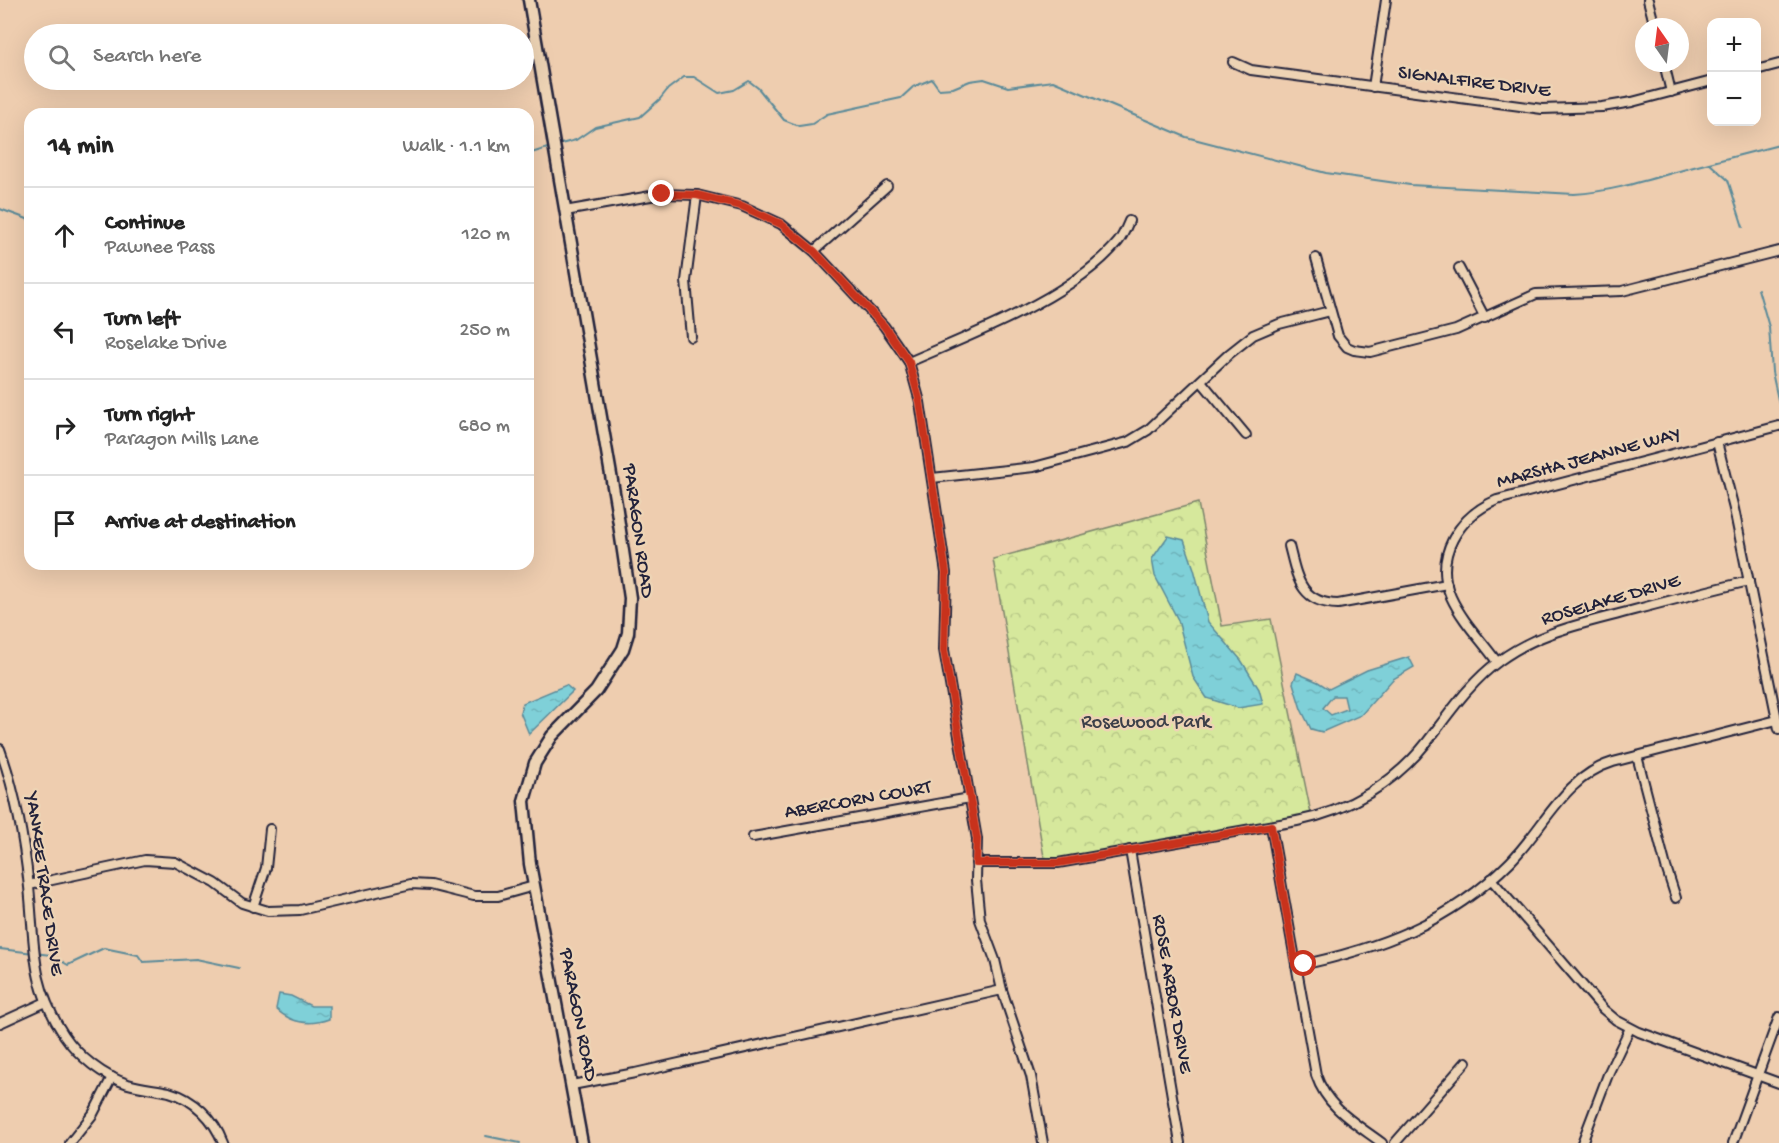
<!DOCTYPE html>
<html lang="en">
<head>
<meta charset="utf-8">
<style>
  :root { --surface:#fff; --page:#f2f2f2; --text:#222; --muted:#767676; --line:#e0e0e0 }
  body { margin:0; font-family:"Gochi Hand",sans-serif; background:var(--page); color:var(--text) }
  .controls { position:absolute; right:18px; top:18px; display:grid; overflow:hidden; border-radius:12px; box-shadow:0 6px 24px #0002 }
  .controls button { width:54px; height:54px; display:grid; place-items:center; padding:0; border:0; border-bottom:2px solid var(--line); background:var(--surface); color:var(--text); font:30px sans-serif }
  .compass { position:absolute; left:1635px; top:18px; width:54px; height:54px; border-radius:50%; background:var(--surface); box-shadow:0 6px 24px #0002; rotate:346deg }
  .stop { position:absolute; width:18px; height:18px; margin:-14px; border:4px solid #c8321e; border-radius:50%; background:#fff }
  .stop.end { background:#c8321e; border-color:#fff; box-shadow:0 2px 6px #0008 }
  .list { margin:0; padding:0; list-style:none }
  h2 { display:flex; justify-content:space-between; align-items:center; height:78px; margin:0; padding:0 24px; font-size:26px }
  h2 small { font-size:20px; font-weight:400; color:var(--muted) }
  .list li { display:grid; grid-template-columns:39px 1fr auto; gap:18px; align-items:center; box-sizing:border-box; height:96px; padding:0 24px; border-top:2px solid var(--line) }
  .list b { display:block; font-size:22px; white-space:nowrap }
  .list p { margin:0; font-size:20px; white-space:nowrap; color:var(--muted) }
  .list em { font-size:20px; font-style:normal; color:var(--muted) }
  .icon { flex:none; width:33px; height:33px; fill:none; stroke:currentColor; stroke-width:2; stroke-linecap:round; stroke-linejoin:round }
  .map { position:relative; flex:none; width:1779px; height:1143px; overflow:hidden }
  .search { position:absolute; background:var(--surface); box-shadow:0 6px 24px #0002; left:24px; top:24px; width:510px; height:66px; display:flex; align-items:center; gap:15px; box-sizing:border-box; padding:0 21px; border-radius:33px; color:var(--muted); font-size:22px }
  .panel { position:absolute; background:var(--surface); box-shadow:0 6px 24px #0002; left:24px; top:108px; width:510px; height:462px; border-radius:18px }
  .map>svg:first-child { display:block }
  .park { fill:url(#park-crowns); stroke:#7c856c; stroke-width:1.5 }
  .water { fill:url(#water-ripples); stroke:#5a8a99; stroke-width:1.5; fill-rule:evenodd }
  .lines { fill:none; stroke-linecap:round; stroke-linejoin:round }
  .stream { stroke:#5a8a99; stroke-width:2 }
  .street-casing { stroke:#22223b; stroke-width:12 }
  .secondary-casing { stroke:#22223b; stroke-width:15 }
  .street { stroke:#edd3b4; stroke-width:8 }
  .secondary { stroke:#edd3b4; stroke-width:10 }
  .route { stroke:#c8321e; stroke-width:8 }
  .labels { text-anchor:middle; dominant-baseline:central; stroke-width:5; stroke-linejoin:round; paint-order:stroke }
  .street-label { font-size:20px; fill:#22223b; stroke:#edd3b4 }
  .park-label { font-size:20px; fill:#3d404a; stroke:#edd3b4 }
</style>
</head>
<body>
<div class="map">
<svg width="1779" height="1143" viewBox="0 0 1779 1143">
  <defs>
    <pattern id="park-crowns" width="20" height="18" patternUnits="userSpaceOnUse" patternTransform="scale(1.5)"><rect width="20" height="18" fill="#d6e89c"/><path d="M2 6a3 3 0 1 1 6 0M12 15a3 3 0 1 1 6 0" fill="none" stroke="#b7c787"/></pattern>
    <pattern id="water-ripples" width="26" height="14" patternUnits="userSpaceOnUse" patternTransform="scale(1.5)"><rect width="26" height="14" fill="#7fd0d8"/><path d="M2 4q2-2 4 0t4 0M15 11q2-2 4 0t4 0" fill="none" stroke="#6db2ba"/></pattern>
  </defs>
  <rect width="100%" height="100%" fill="#eecdaf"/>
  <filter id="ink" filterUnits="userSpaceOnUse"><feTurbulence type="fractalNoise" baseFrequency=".0167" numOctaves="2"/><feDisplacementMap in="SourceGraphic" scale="12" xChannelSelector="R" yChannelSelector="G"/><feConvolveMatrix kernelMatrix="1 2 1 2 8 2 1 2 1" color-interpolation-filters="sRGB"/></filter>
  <g filter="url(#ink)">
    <polygon class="park" points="1198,503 1222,626 1271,619 1312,818 1045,863 993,559"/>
    <g class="water">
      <polygon points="1168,536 1184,540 1194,569 1208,622 1241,660 1259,689 1263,704 1238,708 1207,698 1193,677 1178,620 1155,576 1152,559"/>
      <path d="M1409 657 1414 667 1393 679 1361 715 1322 732 1311 729 1301 709 1293 683 1297 673 1318 682 1329 689 1367 670ZM1333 696H1344L1347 709 1331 715 1323 708Z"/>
      <polygon points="566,685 573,691 529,734 520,712 523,703"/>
      <path d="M279 994 291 996 311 1006H329V1019C309 1026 292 1024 276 1009Z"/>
    </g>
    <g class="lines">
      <g class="stream">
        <path d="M557 145 576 140 595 127 640 117 660 99 668 89 684 77H694L719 93 734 90 749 81 758 88 784 120 799 126 812 124 827 114 901 98 913 87 932 79 939 89 953 88 970 81 984 79 1008 87 1053 81 1186 137 1326 173 1410 185 1574 194C1621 191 1664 174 1709 163L1728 180 1743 227"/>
        <polyline points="528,154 551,147"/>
        <polyline points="1709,163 1779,145"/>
        <polyline points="0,209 30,220"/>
        <polyline points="1758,289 1769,327 1772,372 1779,404"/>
        <polyline points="0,949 51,955 68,965 104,948 138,955 143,962 196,959 239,968"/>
        <polyline points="486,1136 520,1143"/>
      </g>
      <g class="street-casing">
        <g id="street">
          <polyline points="1648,0 1655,27"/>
          <polyline points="1233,62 1251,70 1542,109 1602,107 1632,102 1712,81"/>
          <polyline points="1664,63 1671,92"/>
          <polyline points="1756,70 1779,64"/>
          <polyline points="1373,87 1386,0"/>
          <polyline points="565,211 662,194 697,195 742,206 781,224 814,251 884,326 909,362 920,402 946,573 944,650 977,839 976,880 980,920 995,960 1002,990"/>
          <polyline points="814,251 887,186"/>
          <polyline points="1316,258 1338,336 1347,347 1354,350 1370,352 1456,330 1536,294 1622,291 1779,251"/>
          <polyline points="1459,268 1485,318"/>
          <polyline points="691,337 686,281 697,195"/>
          <path d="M909 362C975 333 1071 298 1118 242 1123 236 1126 228 1129 221"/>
          <polyline points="1201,381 1246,435"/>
          <polyline points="1717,442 1734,509 1779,729"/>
          <polyline points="932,478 1034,467 1128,442 1148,430 1229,354 1253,335 1279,324 1330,311"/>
          <path d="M1289 546C1297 577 1300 603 1338 604L1447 584"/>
          <path d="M1497 662C1482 641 1462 621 1451 597 1433 556 1459 516 1497 500L1779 426"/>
          <path d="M0 749C16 793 24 839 29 887 35 944 30 984 64 1035 79 1057 103 1076 128 1084 142 1088 155 1089 169 1092 194 1099 214 1119 223 1143"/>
          <polyline points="1637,756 1666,867 1676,898"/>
          <path d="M1271 826 1316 1075C1327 1108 1355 1123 1382 1143"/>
          <polyline points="753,837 970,798"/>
          <polyline points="1130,850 1180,1143"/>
          <path d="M976 863H1058L1297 821C1348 811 1395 783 1427 742 1449 714 1469 683 1499 661 1539 631 1587 623 1634 610 1672 600 1711 590 1749 581"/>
          <polyline points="1491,879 1603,1009 1616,1020 1639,1032 1779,1083"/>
          <polyline points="29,885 145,860 175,862 215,883 242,903 268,911 300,910 411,884 430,885 474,896 498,896 534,886"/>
          <polyline points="253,907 266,868 270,829"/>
          <path d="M1296 966C1379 949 1449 923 1510 862 1544 828 1564 777 1613 762L1777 720"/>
          <polyline points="0,1023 46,1002"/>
          <polyline points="572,1085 635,1073 1002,990 1031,1076 1043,1143"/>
          <polyline points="70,1143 93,1114 112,1077"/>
          <polyline points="1395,1143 1466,1062"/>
          <polyline points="1582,1143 1609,1072 1630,1028"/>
          <polyline points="1733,1143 1779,1017"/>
        </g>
      </g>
      <g class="secondary-casing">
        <polyline id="secondary" points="529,0 616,504 630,598 628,633 623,649 596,691 552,736 535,763 524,801 530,864 582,1143"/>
      </g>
      <use href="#street" class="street"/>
      <use href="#secondary" class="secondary"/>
    </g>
  </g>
  <g class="lines" filter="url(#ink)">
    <polyline class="route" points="662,194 697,195 742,206 781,224 814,251 884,326 909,362 920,402 946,573 944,650 977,839 976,863 1058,863 1271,826 1296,966 1304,964"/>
  </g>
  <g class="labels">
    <g class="street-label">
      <text transform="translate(1474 83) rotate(7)">SIGNALFIRE DRIVE</text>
      <text transform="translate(1589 459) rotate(-15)">MARSHA JEANNE WAY</text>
      <text transform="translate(637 531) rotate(82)">PARAGON ROAD</text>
      <text transform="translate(1611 601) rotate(-16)">ROSELAKE DRIVE</text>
      <text transform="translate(858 801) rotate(-10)">ABERCORN COURT</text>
      <text transform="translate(43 884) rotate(82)">YANKEE TRACE DRIVE</text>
      <text transform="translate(1171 994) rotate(80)">ROSE ARBOR DRIVE</text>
      <text transform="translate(577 1015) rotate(79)">PARAGON ROAD</text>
    </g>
    <g class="park-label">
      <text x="1146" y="723">Rosewood Park</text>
    </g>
  </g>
</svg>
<div class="controls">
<button>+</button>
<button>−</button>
</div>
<svg class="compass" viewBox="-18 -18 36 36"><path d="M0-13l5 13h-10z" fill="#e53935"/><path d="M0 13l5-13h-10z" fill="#767676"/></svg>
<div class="stop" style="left:1304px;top:964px"></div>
<div class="stop end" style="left:662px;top:194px"></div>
<div class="search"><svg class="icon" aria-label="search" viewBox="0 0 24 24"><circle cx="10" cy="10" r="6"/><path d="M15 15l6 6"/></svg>Search here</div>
<section class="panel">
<h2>14 min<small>Walk · 1.1 km</small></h2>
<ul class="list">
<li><svg class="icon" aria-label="ahead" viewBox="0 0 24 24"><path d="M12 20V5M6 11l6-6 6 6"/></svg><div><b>Continue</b><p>Pawnee Pass</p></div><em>120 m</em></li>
<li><svg class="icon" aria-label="left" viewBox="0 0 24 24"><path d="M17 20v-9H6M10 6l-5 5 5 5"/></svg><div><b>Turn left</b><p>Roselake Drive</p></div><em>250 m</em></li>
<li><svg class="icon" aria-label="right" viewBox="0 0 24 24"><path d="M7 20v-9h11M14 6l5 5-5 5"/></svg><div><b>Turn right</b><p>Paragon Mills Lane</p></div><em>680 m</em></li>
<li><svg class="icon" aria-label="arrive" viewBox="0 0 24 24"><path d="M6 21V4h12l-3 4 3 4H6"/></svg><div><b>Arrive at destination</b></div></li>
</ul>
</section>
</div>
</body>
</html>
